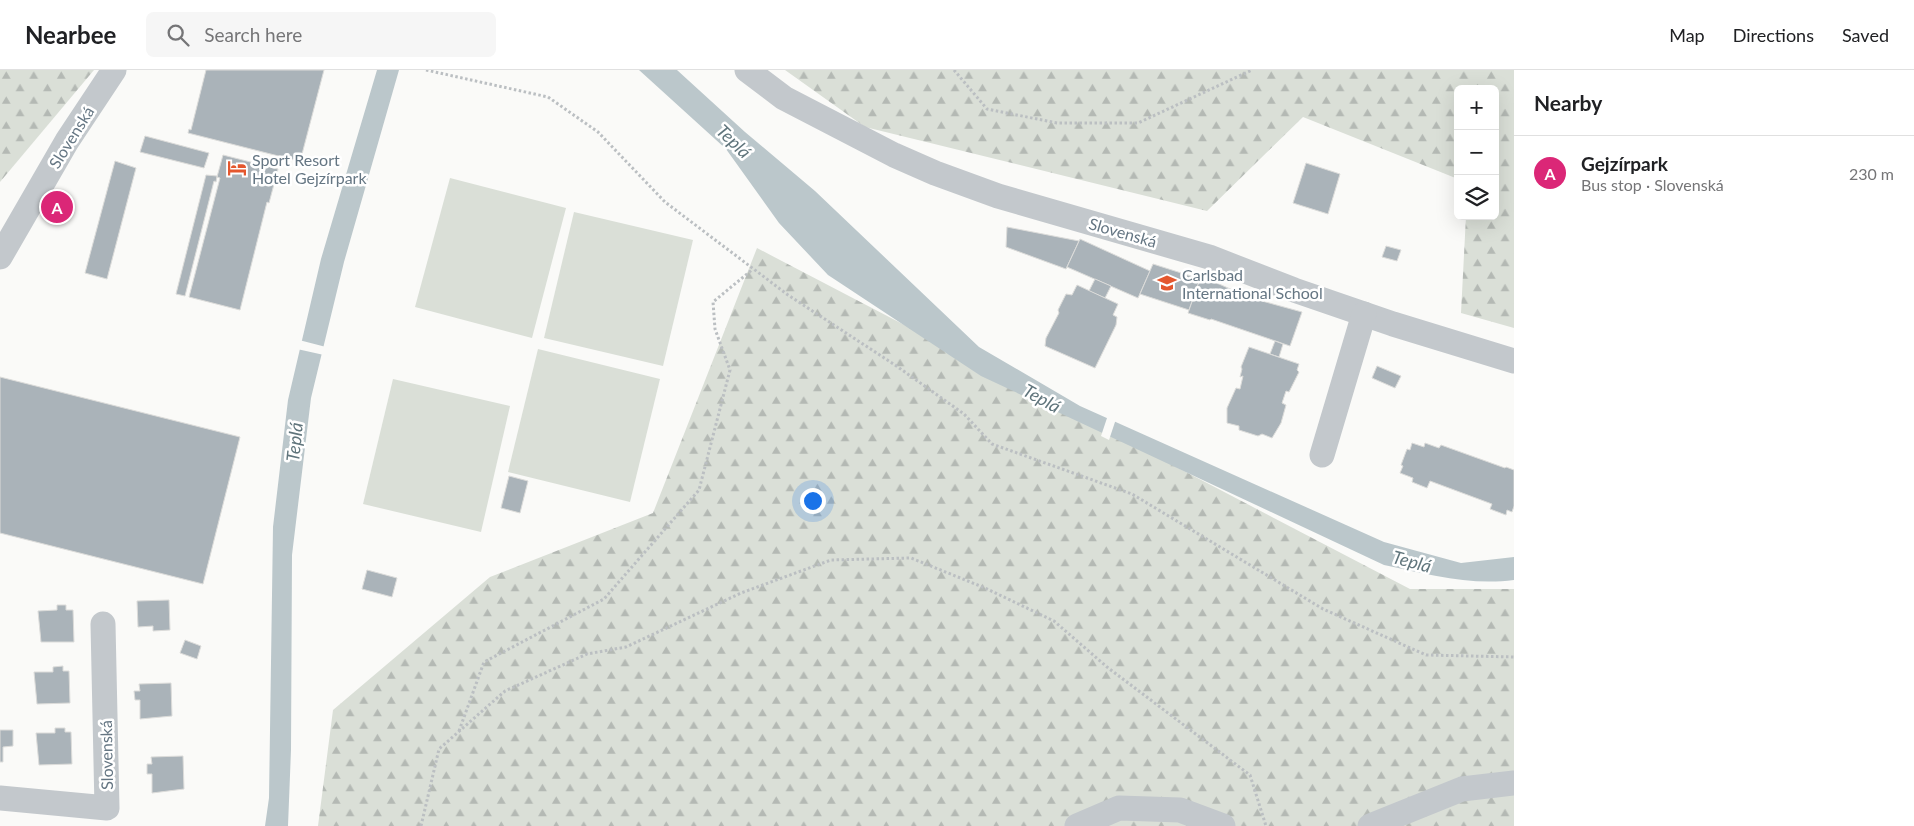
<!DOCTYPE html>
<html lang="en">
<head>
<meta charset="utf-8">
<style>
  :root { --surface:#fff; --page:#f6f6f6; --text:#202124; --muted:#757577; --line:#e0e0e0; --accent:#db2777 }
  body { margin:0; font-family:Lato,sans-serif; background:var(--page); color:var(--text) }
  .controls { position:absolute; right:15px; top:15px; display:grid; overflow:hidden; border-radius:8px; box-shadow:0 5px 20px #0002 }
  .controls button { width:45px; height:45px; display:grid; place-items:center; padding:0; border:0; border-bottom:1px solid var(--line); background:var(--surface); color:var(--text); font:25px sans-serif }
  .you { position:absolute; left:812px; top:430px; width:18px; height:18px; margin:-12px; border:4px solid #fff; border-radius:50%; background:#1a73e8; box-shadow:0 0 0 8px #1a73e833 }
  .badge { display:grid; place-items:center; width:32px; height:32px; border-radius:50%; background:var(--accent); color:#fff; font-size:16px; font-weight:700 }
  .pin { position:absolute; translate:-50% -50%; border:2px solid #fff; box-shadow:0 1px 5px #0006 }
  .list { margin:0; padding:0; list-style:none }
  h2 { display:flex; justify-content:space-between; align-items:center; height:65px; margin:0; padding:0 20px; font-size:21px }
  h2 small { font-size:16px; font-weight:400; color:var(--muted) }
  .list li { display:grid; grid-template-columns:32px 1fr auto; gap:15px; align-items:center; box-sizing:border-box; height:75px; padding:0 20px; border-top:1px solid var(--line) }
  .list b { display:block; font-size:19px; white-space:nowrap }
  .list p { margin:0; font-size:16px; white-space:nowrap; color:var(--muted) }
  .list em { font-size:16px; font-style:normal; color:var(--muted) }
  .icon { flex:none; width:28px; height:28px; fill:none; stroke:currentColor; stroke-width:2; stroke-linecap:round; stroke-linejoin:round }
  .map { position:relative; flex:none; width:1514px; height:756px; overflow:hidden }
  header { display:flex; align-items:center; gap:30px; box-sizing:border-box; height:70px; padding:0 25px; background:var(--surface); border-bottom:1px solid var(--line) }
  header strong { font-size:24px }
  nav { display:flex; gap:28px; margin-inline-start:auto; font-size:18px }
  .search { width:350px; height:45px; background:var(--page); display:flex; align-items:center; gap:12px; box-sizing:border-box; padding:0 18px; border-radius:8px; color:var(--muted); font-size:19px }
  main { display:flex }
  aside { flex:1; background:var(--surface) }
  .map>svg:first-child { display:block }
  .forest { fill:url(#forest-firs) }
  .pitch { fill:#dadfd7 }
  .water { fill:#bbc7cb }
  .pier { fill:#fafaf8 }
  .building { fill:#aab3b9; stroke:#dcdcda }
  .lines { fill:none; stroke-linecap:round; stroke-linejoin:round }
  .path { stroke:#bbbfc2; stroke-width:3; stroke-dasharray:2.5 2.5; stroke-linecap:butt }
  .minor { stroke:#c3c8cc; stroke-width:25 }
  .labels { text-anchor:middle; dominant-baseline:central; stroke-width:5; stroke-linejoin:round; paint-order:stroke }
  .street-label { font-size:16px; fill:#657683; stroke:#fff }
  .poi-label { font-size:16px; fill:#657683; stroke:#fff; text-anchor:start }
  .water-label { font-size:18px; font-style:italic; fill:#60757c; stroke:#fff }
</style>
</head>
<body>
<header>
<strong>Nearbee</strong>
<div class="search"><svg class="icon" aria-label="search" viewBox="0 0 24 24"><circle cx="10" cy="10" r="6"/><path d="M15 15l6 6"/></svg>Search here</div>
<nav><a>Map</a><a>Directions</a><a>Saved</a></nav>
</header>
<main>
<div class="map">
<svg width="1514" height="756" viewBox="0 0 1514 756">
  <defs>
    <pattern id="forest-firs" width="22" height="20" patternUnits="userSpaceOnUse" patternTransform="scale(1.25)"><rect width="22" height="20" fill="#dadfd7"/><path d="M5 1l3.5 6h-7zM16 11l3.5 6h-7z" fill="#b4b9b4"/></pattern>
  </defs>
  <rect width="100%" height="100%" fill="#fafaf8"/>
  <g class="forest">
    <polygon points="0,0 94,0 0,112"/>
    <polygon points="785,0 1514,0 1514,258 1461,243 1466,146 1495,146 1495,19 1458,19 1458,109 1303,47 1207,141 865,57"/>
    <polygon points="757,178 1410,519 1514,519 1514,756 318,756 333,640 490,507 653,443"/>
  </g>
  <g class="pitch">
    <polygon points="450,108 566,138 532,268 415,237"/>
    <polygon points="574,142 693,170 663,296 544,268"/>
    <polygon points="538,279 660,309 630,432 508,402"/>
    <polygon points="393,309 510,336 481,462 363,434"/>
  </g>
  <g class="water">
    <polygon points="377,0 399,0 344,192 311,328 292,485 291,680 288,756 265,756 269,728 273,457 288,330 321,189"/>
    <path d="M639 0H677L745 62 815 121 979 277 1080 336 1384 472 1461 493 1514 487V510C1470 516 1427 504 1384 495L981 306 828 205 779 153 726 79Z"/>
  </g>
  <g class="pier">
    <polygon points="299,270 326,277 324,285 297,279"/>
    <polygon points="1108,345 1116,349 1109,370 1101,366"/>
  </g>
  <g class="building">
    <polygon points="206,0 324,0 301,88 303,88 302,92 188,63 189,59 191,60"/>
    <polygon points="145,66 209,83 204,98 140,82"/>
    <polygon points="223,85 278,99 269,133 267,132 240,240 189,227 220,108 217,107"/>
    <polygon points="115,91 136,98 107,209 85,203"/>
    <polygon points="1306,93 1340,104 1328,144 1293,133"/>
    <polygon points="206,105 217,106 216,112 214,111 185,226 176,224"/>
    <polygon points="1007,157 1079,171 1066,199 1006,177"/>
    <polygon points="1080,169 1150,201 1138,228 1067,197"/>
    <polygon points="1386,176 1401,180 1397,191 1382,187"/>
    <polygon points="1153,194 1200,209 1189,240 1140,224"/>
    <polygon points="1095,209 1111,216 1105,228 1089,221"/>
    <polygon points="1200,209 1219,214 1237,222 1239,218 1263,226 1262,231 1302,242 1290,276 1211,249 1210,250 1188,243"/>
    <polygon points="1077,215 1118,234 1113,245 1117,247 1116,255 1095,298 1045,276 1046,268 1059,243 1058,240 1066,224 1072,225"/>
    <polygon points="1275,271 1283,274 1279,287 1270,284"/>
    <polygon points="1249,277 1299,294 1297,300 1299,302 1289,322 1286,321 1282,333 1286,335 1281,353 1272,368 1262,364 1258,366 1239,360 1239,356 1227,353 1227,338 1236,318 1240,319 1243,306 1240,307 1242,299 1241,297"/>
    <polygon points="1377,296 1401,306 1395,318 1372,308"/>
    <polygon points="0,307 240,367 203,514 0,463"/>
    <polygon points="1412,373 1424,377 1425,373 1439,378 1441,375 1505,398 1506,397 1514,400 1514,436 1512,442 1507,440 1506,445 1490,439 1492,434 1430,411 1427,418 1412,412 1413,408 1400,403 1403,396 1401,395 1407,379 1410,380"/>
    <polygon points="509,406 528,411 520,443 501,438"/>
    <polygon points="367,500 397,508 392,527 362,519"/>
    <polygon points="169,530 170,560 153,561 153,556 138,557 137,531"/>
    <polygon points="57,535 66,535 66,540 73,540 74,572 41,572 38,541 57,540"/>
    <polygon points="185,570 201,576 197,589 180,583"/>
    <polygon points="63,596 63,601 69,601 70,633 37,634 34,602 53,602 53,597"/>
    <polygon points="171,613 172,646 140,649 140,630 135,630 134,621 140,621 139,614"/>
    <polygon points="55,658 65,658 65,662 71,662 72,694 39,695 36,663 55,663"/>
    <polygon points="0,660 13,660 13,676 3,677 3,692 0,692"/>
    <polygon points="183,686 184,719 152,723 152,704 147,704 147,694 152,694 151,687"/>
  </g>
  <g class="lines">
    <g class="path">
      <polyline points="426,0 548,27 598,62 665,132 788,225 895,295 964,344 992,374 1132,424 1323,539 1426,585 1514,587"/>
      <polyline points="954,0 987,39 1057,53 1138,53 1252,0"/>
      <polyline points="459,661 484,592 604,529 699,420 730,300 715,259 713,232 753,199"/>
      <polyline points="421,756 439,679 505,621 587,584 626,577 741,523 831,490 911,488 985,518 1054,551 1107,597 1250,705 1266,756"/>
    </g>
    <g class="minor">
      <polyline points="747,0 784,28 894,85 935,103 998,126 1209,187 1294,220 1393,254 1514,291"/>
      <polyline points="0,187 67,71 114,0"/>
      <polyline points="1322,385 1364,244"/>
      <polyline points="0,728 107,738 103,554"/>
      <polyline points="1077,756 1119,738 1180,740 1223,756"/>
      <polyline points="1370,756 1462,719 1514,713"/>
    </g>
  </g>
  <defs>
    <g id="hotel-bare" transform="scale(1.5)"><path d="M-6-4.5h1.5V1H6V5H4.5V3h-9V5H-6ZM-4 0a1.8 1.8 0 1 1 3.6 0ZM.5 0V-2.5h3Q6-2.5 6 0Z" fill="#e4572e" stroke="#fff" stroke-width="2.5" paint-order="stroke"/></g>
    <g id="school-bare" transform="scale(1.5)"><path d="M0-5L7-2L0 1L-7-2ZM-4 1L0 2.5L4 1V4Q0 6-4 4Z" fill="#e4572e" stroke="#fff" stroke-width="2.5" paint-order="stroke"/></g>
  </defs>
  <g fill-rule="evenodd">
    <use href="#hotel-bare" x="237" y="98"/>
    <use href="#school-bare" x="1167" y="213"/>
  </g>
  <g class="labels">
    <g class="street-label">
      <text transform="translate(71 67) rotate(-58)">Slovenská</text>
      <text transform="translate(1123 162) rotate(16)">Slovenská</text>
      <text transform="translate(106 685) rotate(-91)">Slovenská</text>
    </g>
    <g class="poi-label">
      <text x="252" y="89">Sport Resort<tspan x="252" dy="18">Hotel Gejzírpark</tspan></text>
      <text x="1182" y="204">Carlsbad<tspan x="1182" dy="18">International School</tspan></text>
    </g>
    <g class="water-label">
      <text transform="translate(734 71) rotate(44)">Teplá</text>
      <text transform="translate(1042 328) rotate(29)">Teplá</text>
      <text transform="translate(294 372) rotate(-84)">Teplá</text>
      <text transform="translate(1412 491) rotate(15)">Teplá</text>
    </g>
  </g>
</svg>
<div class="controls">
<button>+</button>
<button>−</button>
<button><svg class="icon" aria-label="layers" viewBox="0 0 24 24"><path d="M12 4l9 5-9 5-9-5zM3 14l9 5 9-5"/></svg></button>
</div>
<div class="you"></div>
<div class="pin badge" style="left:57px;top:137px">A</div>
</div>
<aside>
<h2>Nearby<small></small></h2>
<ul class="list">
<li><span class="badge">A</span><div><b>Gejzírpark</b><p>Bus stop · Slovenská</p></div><em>230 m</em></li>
</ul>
</aside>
</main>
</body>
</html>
